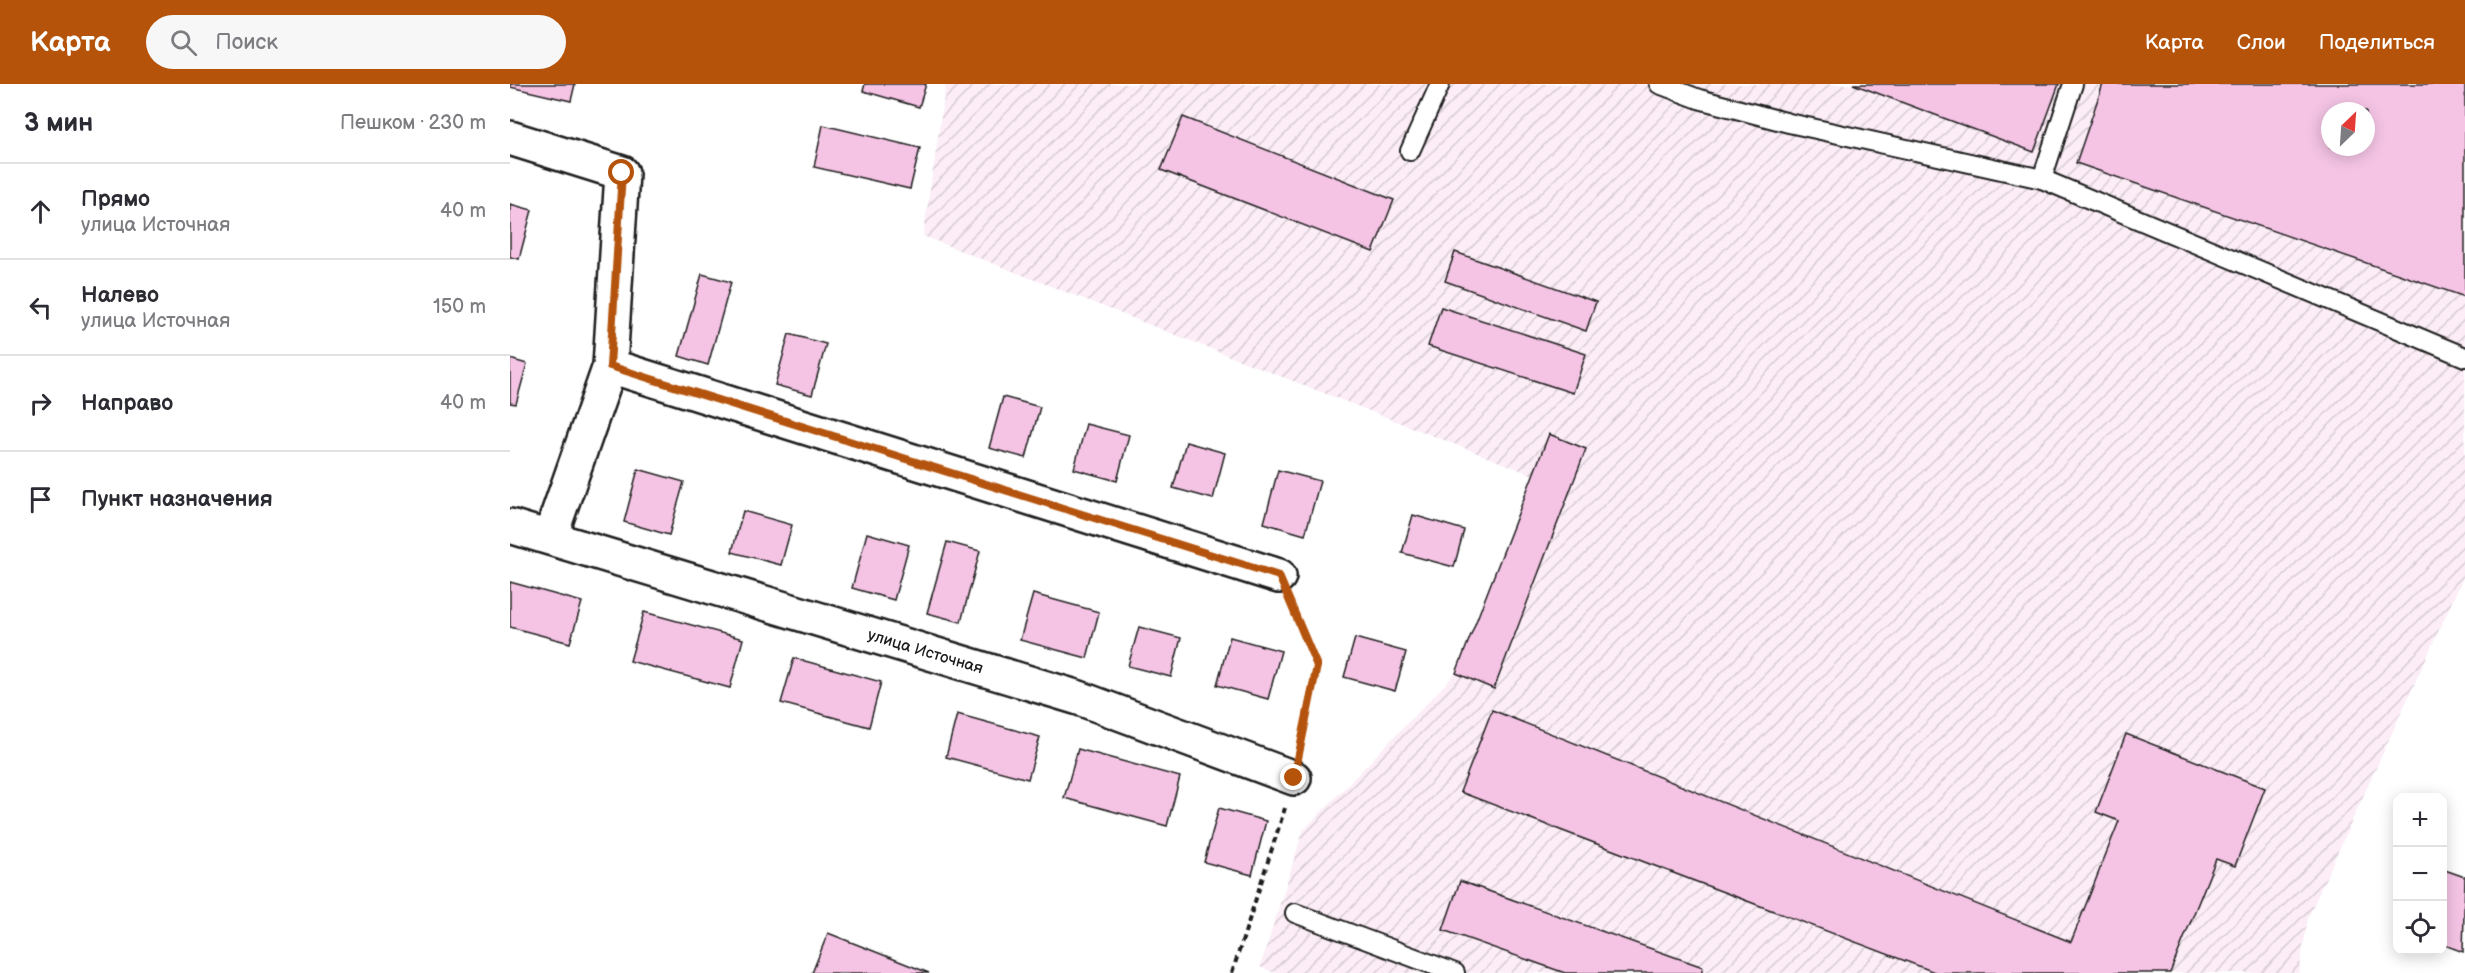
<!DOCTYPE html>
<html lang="ru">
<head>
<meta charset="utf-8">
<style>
  :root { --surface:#fff; --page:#f7f7f7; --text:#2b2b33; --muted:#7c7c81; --line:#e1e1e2; --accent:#b45309 }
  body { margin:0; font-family:"Balsamiq Sans",sans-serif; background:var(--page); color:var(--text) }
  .controls { position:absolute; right:18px; bottom:18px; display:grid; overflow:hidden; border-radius:12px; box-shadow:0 3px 15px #0003 }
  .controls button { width:54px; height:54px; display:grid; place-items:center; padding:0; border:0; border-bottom:2px solid var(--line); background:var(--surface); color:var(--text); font:30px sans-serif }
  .compass { position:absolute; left:1811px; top:18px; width:54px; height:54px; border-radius:50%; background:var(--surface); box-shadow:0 3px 15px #0003; rotate:25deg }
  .stop { position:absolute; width:18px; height:18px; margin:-14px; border:4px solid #b45309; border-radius:50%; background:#fff }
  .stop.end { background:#b45309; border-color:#fff; box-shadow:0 2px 6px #0008 }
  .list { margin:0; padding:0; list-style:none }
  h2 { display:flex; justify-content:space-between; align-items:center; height:78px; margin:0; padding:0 24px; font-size:26px }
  h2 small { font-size:20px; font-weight:400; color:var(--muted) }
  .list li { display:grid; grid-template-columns:39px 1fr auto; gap:18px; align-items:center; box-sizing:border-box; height:96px; padding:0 24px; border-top:2px solid var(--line) }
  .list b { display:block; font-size:22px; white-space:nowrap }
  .list p { margin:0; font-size:20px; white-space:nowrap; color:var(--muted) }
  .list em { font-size:20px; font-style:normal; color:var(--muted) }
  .icon { flex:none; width:33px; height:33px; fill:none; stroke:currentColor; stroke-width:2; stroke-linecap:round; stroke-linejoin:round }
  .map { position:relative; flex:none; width:1955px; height:889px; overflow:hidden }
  header { display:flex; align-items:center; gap:36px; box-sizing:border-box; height:84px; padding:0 30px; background:var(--accent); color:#fff }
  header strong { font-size:28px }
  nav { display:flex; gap:33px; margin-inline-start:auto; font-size:21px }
  .search { width:420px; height:54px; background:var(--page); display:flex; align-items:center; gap:15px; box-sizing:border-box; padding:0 21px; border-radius:33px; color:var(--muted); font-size:22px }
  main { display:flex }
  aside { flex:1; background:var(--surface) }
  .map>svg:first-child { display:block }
  .industrial { fill:url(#industrial-furrows); fill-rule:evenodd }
  .building { fill:#f5c4e5; stroke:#1c1c1c; stroke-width:1.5; fill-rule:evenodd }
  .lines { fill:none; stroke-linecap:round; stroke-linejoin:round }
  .service-casing { stroke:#1c1c1c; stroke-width:22 }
  .minor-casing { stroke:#1c1c1c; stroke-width:38 }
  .path { stroke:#1c1c1c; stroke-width:4; stroke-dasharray:6 4.5; stroke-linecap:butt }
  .service { stroke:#fff; stroke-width:18 }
  .minor { stroke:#fff; stroke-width:33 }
  .route { stroke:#b45309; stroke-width:8 }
  .labels { text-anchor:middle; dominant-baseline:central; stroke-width:4.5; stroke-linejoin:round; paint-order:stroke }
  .street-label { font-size:16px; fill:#1c1c1c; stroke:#fff }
</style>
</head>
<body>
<header>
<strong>Карта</strong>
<div class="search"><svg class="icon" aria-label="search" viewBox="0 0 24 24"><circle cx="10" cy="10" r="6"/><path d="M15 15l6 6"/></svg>Поиск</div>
<nav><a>Карта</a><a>Слои</a><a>Поделиться</a></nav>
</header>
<main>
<aside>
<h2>3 мин<small>Пешком · 230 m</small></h2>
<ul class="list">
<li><svg class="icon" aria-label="ahead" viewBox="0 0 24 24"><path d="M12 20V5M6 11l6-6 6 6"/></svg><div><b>Прямо</b><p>улица Источная</p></div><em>40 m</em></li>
<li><svg class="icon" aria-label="left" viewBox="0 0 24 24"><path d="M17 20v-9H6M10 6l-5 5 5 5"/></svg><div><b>Налево</b><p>улица Источная</p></div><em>150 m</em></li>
<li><svg class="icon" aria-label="right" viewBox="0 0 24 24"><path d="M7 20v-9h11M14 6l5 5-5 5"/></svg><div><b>Направо</b></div><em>40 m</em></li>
<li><svg class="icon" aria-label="arrive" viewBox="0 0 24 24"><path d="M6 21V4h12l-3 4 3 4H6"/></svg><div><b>Пункт назначения</b></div></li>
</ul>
</aside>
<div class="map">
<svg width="1955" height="889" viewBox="0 0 1955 889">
  <defs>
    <pattern id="industrial-furrows" width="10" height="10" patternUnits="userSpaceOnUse" patternTransform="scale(1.5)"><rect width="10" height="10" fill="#fcedf7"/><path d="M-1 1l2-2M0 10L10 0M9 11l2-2" fill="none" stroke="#d7cbd3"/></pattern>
  </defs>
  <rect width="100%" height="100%" fill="#fff"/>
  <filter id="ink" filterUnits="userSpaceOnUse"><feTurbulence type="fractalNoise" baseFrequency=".0167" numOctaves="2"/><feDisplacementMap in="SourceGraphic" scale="12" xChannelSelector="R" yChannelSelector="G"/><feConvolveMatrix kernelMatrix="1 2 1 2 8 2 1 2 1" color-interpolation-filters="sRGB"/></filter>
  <g filter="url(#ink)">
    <path class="industrial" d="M436 0H1955V489L1798 833 1789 889H765L750 883 793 747 946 589 1023 391 413 152ZM1820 27H1856V63H1820Z"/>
    <g class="building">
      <polygon points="0,0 65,0 61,17 0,3"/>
      <polygon points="355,0 416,0 409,23 353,7"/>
      <polygon points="1343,0 1549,0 1524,68"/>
      <path d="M1593 0H1955V213L1566 79ZM1820 27H1856V63H1820Z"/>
      <polygon points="673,33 884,116 863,168 651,86"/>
      <polygon points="313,41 410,64 400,105 304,83"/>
      <polygon points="0,120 22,126 9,175 0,173"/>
      <polygon points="945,168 1086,218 1076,247 935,197"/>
      <polygon points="192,190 221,198 198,281 169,272"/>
      <polygon points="931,223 1076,270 1063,309 918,262"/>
      <polygon points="279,250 316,260 302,311 265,301"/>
      <polygon points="0,275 17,280 6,320 0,319"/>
      <polygon points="493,313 530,323 516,374 479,364"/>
      <polygon points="576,340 619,351 607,397 564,385"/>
      <polygon points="1039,350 1076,365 984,605 946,589"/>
      <polygon points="676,358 715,369 703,415 663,404"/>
      <polygon points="128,385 174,398 159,451 114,438"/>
      <polygon points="768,386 810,397 795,451 754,439"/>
      <polygon points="233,427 282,441 271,481 222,468"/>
      <polygon points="903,431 954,446 944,483 892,469"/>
      <polygon points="357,449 399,461 384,516 342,504"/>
      <polygon points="437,458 470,467 451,538 417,529"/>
      <polygon points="0,498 72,518 60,559 0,543"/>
      <polygon points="523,510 589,528 577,574 510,556"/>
      <polygon points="134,528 233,555 220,604 120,577"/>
      <polygon points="629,543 671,554 661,593 618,582"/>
      <polygon points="720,553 771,567 758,615 707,601"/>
      <polygon points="845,554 896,568 885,607 834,593"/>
      <polygon points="284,574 371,598 359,643 271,619"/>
      <polygon points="982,626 1561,858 1609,737 1586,728 1616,650 1755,704 1725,782 1706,775 1660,889 1427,889 950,708"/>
      <polygon points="447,630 530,653 518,695 436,673"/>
      <polygon points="568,665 670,693 657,742 554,714"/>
      <polygon points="709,724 756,737 742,791 694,778"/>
      <polygon points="1932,785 1955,793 1953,868 1932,860"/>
      <polygon points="950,797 1193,883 1191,889 1055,889 933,846"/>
      <polygon points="318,849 419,889 302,889"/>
    </g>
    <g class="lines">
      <g class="service-casing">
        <g id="service">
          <polyline points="1149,0 1189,15 1279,39 1532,95 1955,273"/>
          <polyline points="900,67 930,0"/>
          <polyline points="1532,95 1563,0"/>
          <polyline points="785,829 945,889"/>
        </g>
      </g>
      <g class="minor-casing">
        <g id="minor">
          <polyline points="0,54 112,89 100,282 40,453"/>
          <polyline points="100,282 769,492"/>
          <path id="s1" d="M0 442 569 614 784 694"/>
        </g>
      </g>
      <g class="path">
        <polyline points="781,520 807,582 791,662"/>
        <polyline points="722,889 775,724"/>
      </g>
      <use href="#service" class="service"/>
      <use href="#minor" class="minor"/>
    </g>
  </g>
  <g class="lines" filter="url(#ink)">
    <polyline class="route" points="112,89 100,282 769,492 807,582 784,694"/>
  </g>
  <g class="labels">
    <g class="street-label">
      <text stroke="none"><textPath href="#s1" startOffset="434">улица Источная</textPath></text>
    </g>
  </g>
</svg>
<div class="controls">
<button>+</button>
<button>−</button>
<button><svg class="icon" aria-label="locate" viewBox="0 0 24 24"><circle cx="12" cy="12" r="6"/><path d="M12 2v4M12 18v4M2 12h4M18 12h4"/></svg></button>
</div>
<svg class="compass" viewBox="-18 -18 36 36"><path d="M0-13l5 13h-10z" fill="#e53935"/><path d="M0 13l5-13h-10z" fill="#7c7c81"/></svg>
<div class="stop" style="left:112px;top:89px"></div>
<div class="stop end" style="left:784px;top:694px"></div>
</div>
</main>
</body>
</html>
